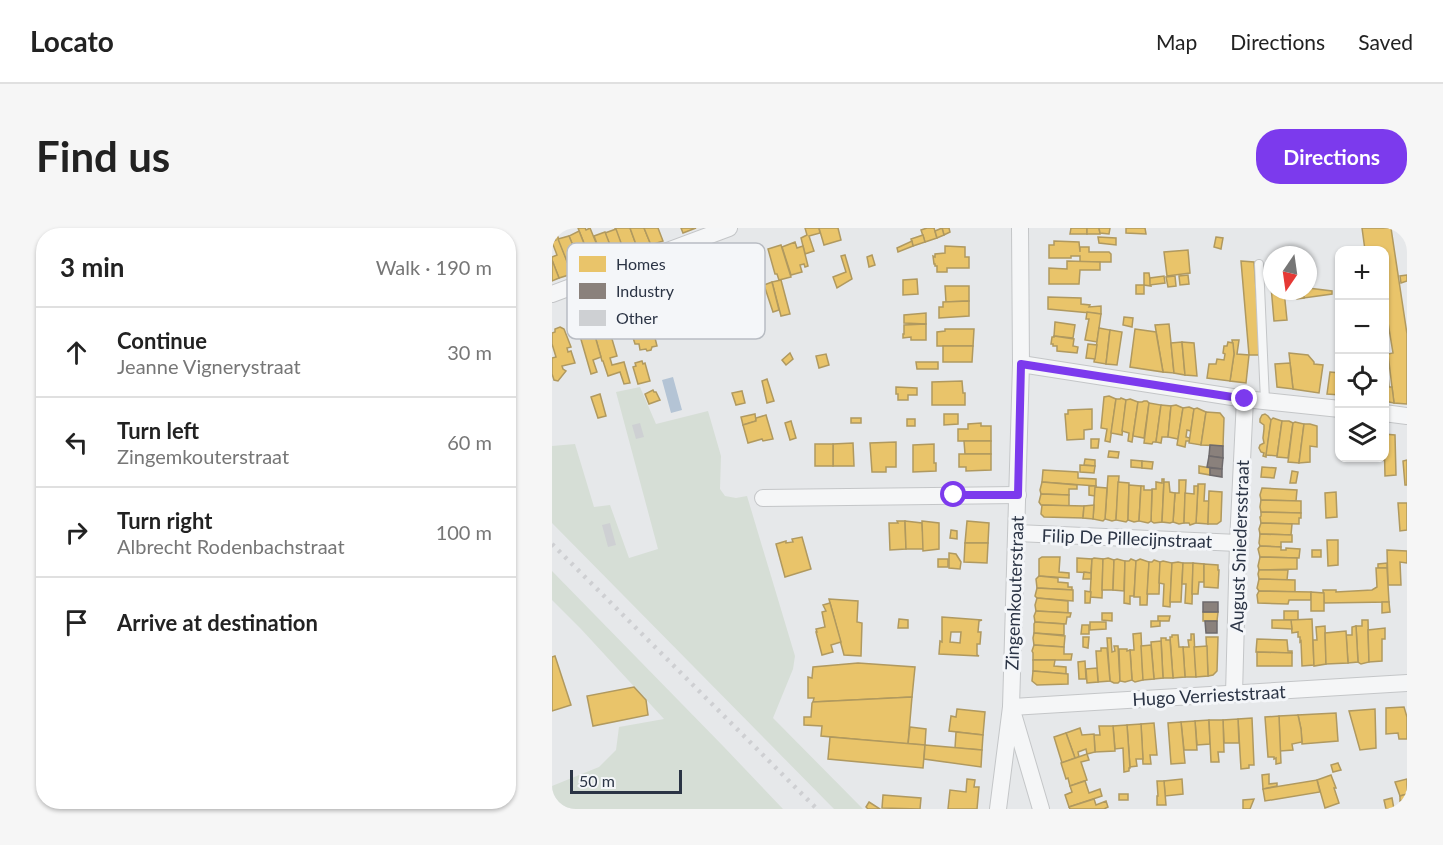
<!DOCTYPE html>
<html lang="en">
<head>
<meta charset="utf-8">
<style>
  :root { --surface:#fff; --page:#f6f6f6; --text:#222; --muted:#767676; --line:#e0e0e0; --accent:#7c3aed }
  body { margin:0; font-family:Lato,sans-serif; background:var(--page); color:var(--text) }
  .controls { position:absolute; right:18px; top:18px; display:grid; overflow:hidden; border-radius:12px; box-shadow:0 2px 4px #0004 }
  .controls button { width:54px; height:54px; display:grid; place-items:center; padding:0; border:0; border-bottom:2px solid var(--line); background:var(--surface); color:var(--text); font:30px sans-serif }
  .compass { position:absolute; left:711px; top:18px; width:54px; height:54px; border-radius:50%; background:var(--surface); box-shadow:0 2px 4px #0004; rotate:193deg }
  .scale { position:absolute; left:18px; bottom:15px; width:112px; box-sizing:border-box; padding-left:6px; border:3px solid #2b3445; border-top:0; font-size:16px; line-height:21px; white-space:nowrap; color:#2b3445; -webkit-text-stroke:4px #f4f6f9; paint-order:stroke }
  .stop { position:absolute; width:18px; height:18px; margin:-14px; border:4px solid #7c3aed; border-radius:50%; background:#fff }
  .stop.end { background:#7c3aed; border-color:#fff; box-shadow:0 2px 6px #0008 }
  .list { margin:0; padding:0; list-style:none }
  h2 { display:flex; justify-content:space-between; align-items:center; height:78px; margin:0; padding:0 24px; font-size:26px }
  h2 small { font-size:20px; font-weight:400; color:var(--muted) }
  .list li { display:grid; grid-template-columns:39px 1fr auto; gap:18px; align-items:center; box-sizing:border-box; height:90px; padding:0 24px; border-top:2px solid var(--line) }
  .list b { display:block; font-size:22px; white-space:nowrap }
  .list p { margin:0; font-size:20px; white-space:nowrap; color:var(--muted) }
  .list em { font-size:20px; font-style:normal; color:var(--muted) }
  .icon { flex:none; width:33px; height:33px; fill:none; stroke:currentColor; stroke-width:2; stroke-linecap:round; stroke-linejoin:round }
  .map { position:relative; flex:none; width:855px; height:581px; overflow:hidden; border-radius:24px }
  header { display:flex; align-items:center; gap:36px; box-sizing:border-box; height:84px; padding:0 30px; background:var(--surface); border-bottom:2px solid var(--line) }
  header strong { font-size:28px }
  nav { display:flex; gap:33px; margin-inline-start:auto; font-size:21px }
  .intro { display:flex; align-items:center; justify-content:space-between; box-sizing:border-box; height:144px; padding:0 36px }
  h1 { margin:0; font-size:42px }
  .button { padding:15px 27px; border-radius:24px; background:var(--accent); color:#fff; font-size:21px; font-weight:700 }
  main { display:flex; gap:36px; padding:0 36px }
  aside { flex:1; background:var(--surface); border-radius:24px; box-shadow:0 2px 4px #0004 }
  .map>svg:first-child { display:block }
  .green { fill:#d6ded6 }
  .water { fill:#b4c4d5 }
  .homes { fill:#e9c46a; stroke:#b0995f; stroke-width:1.5; fill-rule:evenodd }
  .industry { fill:#8a817c; stroke:#6e6a6c; stroke-width:1.5 }
  .building { fill:#ced0d3 }
  .lines { fill:none; stroke-linecap:round; stroke-linejoin:round }
  .service-casing { stroke:#c4c6c8; stroke-width:10 }
  .minor-casing { stroke:#c4c6c8; stroke-width:18 }
  .service { stroke:#f5f6f7; stroke-width:8 }
  .minor { stroke:#f5f6f7; stroke-width:16 }
  .rail { stroke:#cecfd2; stroke-width:4.5; stroke-dasharray:3 6; stroke-linecap:butt }
  .route { stroke:#7c3aed; stroke-width:8 }
  .labels { text-anchor:middle; dominant-baseline:central; stroke-width:6; stroke-linejoin:round; paint-order:stroke }
  .street-label { font-size:18px; fill:#2b3445; stroke:#f4f6f9 }
  .key { fill:#f4f6f9; stroke:#b8bcc3; stroke-width:1.5 }
  .key-label { font-size:16px; fill:#2b3445 }
</style>
</head>
<body>
<header>
<strong>Locato</strong>
<nav><a>Map</a><a>Directions</a><a>Saved</a></nav>
</header>
<div class="intro"><h1>Find us</h1><a class="button">Directions</a></div>
<main>
<aside>
<h2>3 min<small>Walk · 190 m</small></h2>
<ul class="list">
<li><svg class="icon" aria-label="ahead" viewBox="0 0 24 24"><path d="M12 20V5M6 11l6-6 6 6"/></svg><div><b>Continue</b><p>Jeanne Vignerystraat</p></div><em>30 m</em></li>
<li><svg class="icon" aria-label="left" viewBox="0 0 24 24"><path d="M17 20v-9H6M10 6l-5 5 5 5"/></svg><div><b>Turn left</b><p>Zingemkouterstraat</p></div><em>60 m</em></li>
<li><svg class="icon" aria-label="right" viewBox="0 0 24 24"><path d="M7 20v-9h11M14 6l5 5-5 5"/></svg><div><b>Turn right</b><p>Albrecht Rodenbachstraat</p></div><em>100 m</em></li>
<li><svg class="icon" aria-label="arrive" viewBox="0 0 24 24"><path d="M6 21V4h12l-3 4 3 4H6"/></svg><div><b>Arrive at destination</b></div></li>
</ul>
</aside>
<div class="map">
<svg width="855" height="581" viewBox="0 0 855 581">
  <rect width="100%" height="100%" fill="#e6e8ea"/>
  <g class="green">
    <polygon points="88,159 104,196 156,183 169,228 168,261 173,268 184,270 195,268 243,428 241,441 221,490 311,581 282,581 0,295 0,218 23,216 42,279 58,277 77,330 106,321 64,164"/>
    <polygon points="0,343 172,519 231,581 0,581 0,558 47,539 64,522 67,499 112,491 29,401 0,372"/>
  </g>
  <polygon class="water" points="121,149 130,182 119,185 110,152"/>
  <g class="homes">
    <polygon points="26,0 33,0 34,2 38,0 52,34 41,38"/>
    <polygon points="63,0 78,0 86,22 73,26"/>
    <polygon points="78,0 92,0 99,17 86,22"/>
    <polygon points="92,0 106,0 111,13 99,17"/>
    <polygon points="129,0 144,0 131,5"/>
    <polygon points="253,0 267,0 268,5 257,8 262,23 253,26 249,10 255,7"/>
    <polygon points="267,0 286,0 289,12 272,17"/>
    <polygon points="375,0 382,0 385,10 373,14 369,2"/>
    <polygon points="390,0 397,0 398,4 392,7"/>
    <polygon points="390,0 392,7 385,10 383,3"/>
    <polygon points="519,0 535,0 535,6 518,6"/>
    <polygon points="535,0 547,0 548,6 535,6"/>
    <polygon points="547,0 558,0 557,6 548,5"/>
    <polygon points="574,0 593,0 594,6 574,5"/>
    <polygon points="810,0 839,0 855,106 855,176 842,175 840,159 836,126 841,125 832,70 832,22 813,22"/>
    <polygon points="64,1 73,26 63,30 53,5"/>
    <polygon points="27,3 41,38 31,42 17,8"/>
    <polygon points="4,4 20,46 7,50 0,32 0,29 5,27 0,14 4,12 1,5"/>
    <polygon points="53,4 63,30 52,34 42,8"/>
    <polygon points="371,7 373,14 361,18 359,11"/>
    <polygon points="17,8 31,42 20,46 6,11"/>
    <polygon points="546,9 564,10 564,17 547,15"/>
    <polygon points="664,9 671,10 669,21 662,19"/>
    <polygon points="360,13 361,18 346,24 345,20"/>
    <polygon points="502,13 527,14 528,24 528,19 537,19 537,24 557,24 559,26 559,34 528,34 528,28 519,28 519,30 497,30 497,17 502,17"/>
    <polygon points="243,14 245,20 251,18 256,38 253,39 252,36 248,37 250,44 239,47 230,19"/>
    <polygon points="229,17 239,49 227,52 225,46 223,46 216,21"/>
    <polygon points="393,18 413,19 413,29 417,29 417,40 395,40 395,44 385,44 385,38 383,38 383,36 382,36 381,28 383,29 383,26 393,25"/>
    <polygon points="636,22 638,45 615,48 612,24"/>
    <polygon points="293,27 300,51 285,60 281,49 294,44 289,28"/>
    <polygon points="320,27 323,37 317,39 315,29"/>
    <polygon points="0,32 7,50 0,53"/>
    <polygon points="515,33 548,34 548,42 528,42 527,56 497,56 497,40 515,41"/>
    <polygon points="689,33 702,34 709,127 697,127"/>
    <polygon points="717,35 720,35 720,63 732,63 735,92 722,93"/>
    <polygon points="592,45 597,45 599,58 592,57"/>
    <polygon points="636,47 637,56 628,57 627,48"/>
    <polygon points="855,47 855,53 849,55 848,48"/>
    <polygon points="612,48 613,55 598,57 598,50"/>
    <polygon points="623,48 624,58 616,59 614,49"/>
    <polygon points="365,51 366,66 351,67 351,52"/>
    <polygon points="229,52 238,86 229,88 220,54"/>
    <polygon points="220,54 227,82 221,84 212,57"/>
    <rect x="584" y="57" width="8" height="9"/>
    <polygon points="393,58 417,58 417,73 394,74"/>
    <polygon points="756,60 780,63 780,66 752,70 751,63 756,63"/>
    <polygon points="744,63 751,63 752,70 745,71"/>
    <polygon points="496,69 529,70 529,76 538,77 537,79 549,78 549,86 496,81"/>
    <polygon points="417,73 417,88 387,90 387,79 391,79 391,74"/>
    <polygon points="116,81 120,91 123,93 124,96 122,100 124,106 113,109 112,107 103,110 105,118 100,119 99,122 95,123 94,121 88,122 87,116 83,116 75,90 94,84 95,87"/>
    <polygon points="535,84 549,86 545,114 533,112 537,91 534,91"/>
    <polygon points="374,85 374,96 352,95 352,87"/>
    <polygon points="572,89 581,90 580,99 571,97"/>
    <polygon points="54,94 57,98 58,110 60,111 65,128 58,130 60,137 72,134 78,155 72,156 68,144 56,148 51,133 50,133 41,101 49,99 50,96"/>
    <polygon points="503,94 523,97 521,110 502,108"/>
    <polygon points="374,96 374,112 359,112 359,109 351,110 351,106 352,106 352,97"/>
    <polygon points="617,96 619,115 622,145 611,144 603,97"/>
    <polygon points="8,99 12,101 19,119 15,120 16,124 19,123 23,135 10,138 11,141 14,143 6,153 2,152 0,146 0,130 4,129 0,116 0,105 3,104 3,101"/>
    <polygon points="547,100 558,102 554,136 542,134"/>
    <polygon points="41,101 49,129 41,132 45,144 39,146 28,108 32,107 33,103"/>
    <polygon points="393,101 422,101 421,118 385,118 385,104 393,103"/>
    <polygon points="583,101 604,104 611,144 578,139"/>
    <polygon points="558,102 570,104 565,137 554,136"/>
    <polygon points="502,108 522,111 521,118 526,119 525,125 505,123 505,118 501,118 501,116 499,116 500,109 502,109"/>
    <polygon points="680,112 687,112 685,126 697,127 694,155 678,153 682,126"/>
    <polygon points="630,114 633,147 622,145 619,115"/>
    <polygon points="630,114 642,115 645,148 633,147"/>
    <polygon points="676,114 681,115 682,126 678,153 655,150 657,136 664,136 665,131 672,132 673,126 671,125 672,118 675,118"/>
    <polygon points="536,116 545,117 543,131 534,130"/>
    <polygon points="391,118 421,118 420,134 391,134"/>
    <polygon points="238,125 241,131 234,137 230,132"/>
    <polygon points="737,125 756,127 762,134 762,136 771,137 767,165 741,161"/>
    <polygon points="274,126 277,137 267,140 264,128"/>
    <polygon points="90,133 91,136 93,135 98,153 86,156 81,139 84,138 83,135"/>
    <polygon points="364,134 386,134 386,141 365,141"/>
    <polygon points="738,135 741,161 725,159 723,136"/>
    <polygon points="778,144 788,145 788,167 775,166"/>
    <polygon points="836,148 837,159 840,159 842,175 832,173 832,149"/>
    <polygon points="215,151 222,173 215,175 210,153"/>
    <polygon points="410,153 411,165 413,165 413,177 380,177 380,154"/>
    <polygon points="344,159 365,160 365,167 356,167 356,172 346,172 346,166 344,166"/>
    <polygon points="101,162 102,164 104,164 108,172 97,176 93,166"/>
    <polygon points="190,163 193,175 184,177 180,165"/>
    <polygon points="48,166 54,188 46,190 39,169"/>
    <polygon points="557,168 564,171 558,214 553,213 555,201 549,200 552,169"/>
    <polygon points="569,170 574,172 570,207 559,205 564,171 568,171"/>
    <polygon points="578,171 586,174 580,214 576,213 577,205 570,203 574,172"/>
    <polygon points="592,173 595,173 597,175 592,210 581,208 586,174 590,174"/>
    <polygon points="597,175 609,177 604,214 601,214 600,216 592,215"/>
    <polygon points="609,177 619,178 616,209 610,209 609,215 604,214"/>
    <polygon points="624,177 631,180 626,211 616,209 619,178"/>
    <polygon points="637,179 642,181 639,203 635,202 634,209 638,210 638,213 634,213 633,219 625,217 631,180"/>
    <polygon points="645,180 654,184 649,217 637,215 642,181"/>
    <polygon points="540,181 540,201 532,202 532,211 515,212 513,186 516,186 516,182"/>
    <polygon points="654,184 668,185 672,190 671,218 649,217"/>
    <polygon points="203,186 204,193 191,197 189,189"/>
    <polygon points="392,186 406,186 406,196 392,197"/>
    <polygon points="713,186 716,188 719,192 714,229 711,228 712,225 709,224 707,220 708,217 712,215 711,210 712,201 712,197 708,194 708,191 710,187"/>
    <polygon points="214,187 221,211 211,213 210,211 196,215 191,197 204,193 204,190"/>
    <rect x="299" y="190" width="10" height="5"/>
    <polygon points="721,190 730,193 725,228 714,227 719,192"/>
    <rect x="355" y="191" width="8" height="7"/>
    <polygon points="239,193 244,210 238,212 233,195"/>
    <polygon points="730,193 737,193 741,195 736,230 725,229"/>
    <polygon points="743,194 752,196 747,235 736,234 741,195"/>
    <polygon points="429,195 429,198 439,198 439,213 406,213 406,201 416,201 416,196"/>
    <polygon points="752,196 758,196 765,198 765,219 758,218 758,234 747,235"/>
    <polygon points="832,206 843,207 844,247 833,248"/>
    <polygon points="539,211 547,211 546,220 539,220"/>
    <polygon points="412,213 439,213 439,226 413,226"/>
    <polygon points="344,214 344,239 334,239 334,244 320,244 318,215"/>
    <polygon points="301,215 302,238 281,238 281,216"/>
    <rect x="263" y="216" width="18" height="22"/>
    <polygon points="382,216 382,235 384,235 384,243 361,244 361,217"/>
    <polygon points="557,223 567,224 566,230 556,229"/>
    <polygon points="407,226 439,226 439,242 414,243 414,239 407,239"/>
    <polygon points="816,230 832,230 832,232 816,233"/>
    <polygon points="533,231 543,232 543,238 532,237"/>
    <polygon points="579,232 590,233 590,240 579,239"/>
    <polygon points="855,232 855,257 853,257 851,233"/>
    <polygon points="590,233 601,234 600,241 590,240"/>
    <polygon points="528,237 543,238 542,245 528,244"/>
    <polygon points="647,238 658,240 658,247 647,245"/>
    <polygon points="710,239 724,240 722,250 709,249"/>
    <polygon points="491,242 526,244 526,250 544,251 544,258 490,254"/>
    <polygon points="740,243 746,244 744,255 738,255"/>
    <polygon points="556,248 567,248 564,292 560,293 553,291"/>
    <polygon points="610,251 612,251 610,294 602,295 599,293 600,261 604,261 604,254 610,255"/>
    <polygon points="627,252 634,252 632,295 627,296 621,294 623,265 627,265"/>
    <polygon points="490,254 525,257 525,261 517,261 517,267 489,266 488,262"/>
    <polygon points="566,254 577,255 576,292 574,294 564,292"/>
    <polygon points="612,254 617,254 618,264 623,265 621,294 618,295 610,294"/>
    <polygon points="646,256 653,256 652,273 657,273 656,296 644,295"/>
    <polygon points="577,257 589,258 587,293 582,294 576,292"/>
    <polygon points="537,258 544,258 543,268 537,267"/>
    <polygon points="589,258 592,258 592,262 600,262 599,293 596,295 587,293"/>
    <polygon points="642,258 646,258 644,295 638,297 637,295 632,295 633,265 642,266"/>
    <polygon points="543,259 555,260 553,291 551,293 541,291"/>
    <polygon points="710,260 745,262 744,273 709,272 708,267"/>
    <polygon points="657,263 670,264 669,293 665,296 656,296"/>
    <polygon points="784,264 785,289 774,290 773,265"/>
    <polygon points="489,266 517,267 517,278 489,277 487,274"/>
    <polygon points="709,272 749,273 749,285 709,284 708,279"/>
    <polygon points="846,275 855,275 855,302 848,303"/>
    <polygon points="490,277 532,278 531,290 492,289 489,286"/>
    <polygon points="542,277 541,291 531,290 532,278"/>
    <polygon points="709,284 749,285 749,290 747,290 747,296 709,295 708,289 709,288"/>
    <polygon points="345,293 353,293 354,321 338,322 337,295 346,295"/>
    <polygon points="353,293 370,295 372,321 354,321"/>
    <polygon points="370,293 387,295 387,321 371,323"/>
    <polygon points="415,293 437,295 436,315 413,315"/>
    <polygon points="709,295 740,296 739,307 708,306 707,301"/>
    <polygon points="399,302 405,303 405,311 398,310"/>
    <polygon points="708,306 740,307 740,314 729,314 729,319 708,318 707,315"/>
    <polygon points="250,309 259,341 233,349 224,316 234,313 234,315 241,314 240,311"/>
    <polygon points="775,312 786,312 786,337 776,338"/>
    <polygon points="413,315 436,315 435,335 412,334"/>
    <polygon points="708,318 729,319 729,322 734,322 734,320 748,321 747,330 708,329 706,321"/>
    <rect x="760" y="322" width="9" height="7"/>
    <polygon points="835,322 855,323 855,335 848,334 849,357 836,357"/>
    <polygon points="397,325 404,326 409,334 408,341 397,340"/>
    <polygon points="490,329 508,329 507,344 517,345 517,350 487,348 487,331"/>
    <polygon points="708,329 745,330 745,341 707,342 706,338"/>
    <polygon points="525,330 540,331 539,345 525,344"/>
    <polygon points="542,330 551,331 550,370 538,369 540,331"/>
    <polygon points="556,330 562,332 561,362 550,362 551,331"/>
    <rect x="386" y="331" width="10" height="8"/>
    <polygon points="565,331 573,333 572,363 561,362 562,332"/>
    <polygon points="579,331 584,333 582,368 578,368 578,376 572,375 573,333 577,333"/>
    <polygon points="588,331 597,334 595,377 588,377 588,369 582,369 584,333"/>
    <polygon points="602,332 608,334 607,366 595,366 597,334 600,334"/>
    <polygon points="611,333 620,335 618,379 611,378 612,356 607,355 608,334"/>
    <polygon points="626,334 631,335 629,374 618,374 620,335"/>
    <polygon points="631,335 641,335 640,376 633,375 634,356 630,356"/>
    <polygon points="641,335 652,336 652,354 647,354 646,366 640,366"/>
    <polygon points="835,335 835,340 826,340 826,336"/>
    <polygon points="652,336 666,337 666,342 667,342 666,360 652,359"/>
    <polygon points="824,340 835,340 837,374 772,375 771,362 784,362 784,364 820,362 825,359"/>
    <polygon points="707,342 736,342 735,352 707,351 706,346"/>
    <polygon points="532,344 539,345 539,351 531,351"/>
    <polygon points="487,348 506,350 506,354 516,355 516,359 520,359 520,362 485,360 484,351"/>
    <polygon points="707,351 743,352 743,364 707,363 705,360"/>
    <polygon points="485,360 521,362 521,373 485,370 483,368"/>
    <polygon points="533,363 539,364 538,375 533,375"/>
    <polygon points="707,363 759,364 759,372 737,372 736,376 706,375 705,367"/>
    <polygon points="759,364 772,365 772,383 759,383"/>
    <polygon points="485,370 516,373 516,385 484,383 483,377"/>
    <polygon points="277,371 306,373 305,394 310,395 309,428 292,427"/>
    <polygon points="830,374 837,374 838,384 830,385"/>
    <polygon points="278,375 289,414 279,417 281,424 270,427 264,404 265,404 264,401 273,399 270,384 274,383 271,377"/>
    <polygon points="484,383 519,385 518,389 515,389 514,396 483,394 482,388"/>
    <rect x="732" y="383" width="14" height="9"/>
    <polygon points="651,384 666,384 665,393 651,393"/>
    <polygon points="550,385 560,385 560,393 550,392"/>
    <polygon points="606,388 618,388 617,393 606,393"/>
    <path d="M390 389 430 392 427 393 426 404H429L428 416H425V427L427 428 387 426 388 413 390 414ZM399 404H409L408 415 398 414Z"/>
    <polygon points="347,391 356,392 356,400 346,400"/>
    <polygon points="760,391 762,437 750,438 749,413 748,414 748,409 746,409 746,404 740,405 739,392"/>
    <polygon points="720,392 739,392 740,401 720,400"/>
    <polygon points="810,392 816,392 817,434 809,436 806,434 804,398 810,398"/>
    <polygon points="599,393 608,393 608,398 599,399"/>
    <polygon points="483,394 512,396 512,407 482,405 482,396"/>
    <polygon points="538,394 554,394 554,401 538,402"/>
    <polygon points="530,397 537,397 537,406 529,406"/>
    <polygon points="773,398 774,436 762,438 761,412 765,412 764,399"/>
    <polygon points="804,398 806,434 796,435 794,407 800,407 800,399"/>
    <polygon points="833,400 833,411 830,411 830,433 817,434 816,402"/>
    <polygon points="794,403 796,435 774,436 773,405"/>
    <polygon points="482,405 513,408 512,419 482,417 481,410"/>
    <polygon points="589,405 591,452 583,454 580,452 578,422 582,422 582,421 581,406"/>
    <polygon points="639,406 642,406 644,449 633,449 631,419 637,419 636,412 639,412"/>
    <polygon points="620,407 626,407 627,419 631,419 633,449 621,450 618,409 620,409"/>
    <polygon points="531,409 537,409 536,420 531,419"/>
    <polygon points="654,409 666,409 665,443 661,447 656,448"/>
    <polygon points="555,410 559,410 560,424 563,423 562,418 566,418 568,453 566,455 562,455 558,453"/>
    <polygon points="609,410 614,410 614,412 618,412 621,450 611,450"/>
    <polygon points="705,411 735,412 736,423 740,423 740,425 704,424"/>
    <polygon points="609,413 611,450 602,451 599,414"/>
    <polygon points="482,417 512,419 512,426 520,426 519,432 481,432 481,425 480,423"/>
    <polygon points="599,417 602,451 591,452 589,418"/>
    <polygon points="655,418 656,448 644,449 642,419"/>
    <polygon points="549,420 555,420 558,453 546,454 544,423 549,423"/>
    <polygon points="567,421 575,421 575,423 578,422 580,452 573,454 568,453"/>
    <polygon points="705,424 740,425 740,438 705,438"/>
    <polygon points="3,428 19,477 0,483 0,429"/>
    <polygon points="481,432 503,432 502,438 514,439 514,446 481,443"/>
    <polygon points="533,433 534,451 527,451 526,434"/>
    <polygon points="306,435 363,439 360,469 261,474 262,470 256,470 256,449 260,450 261,439"/>
    <polygon points="545,440 546,454 535,455 534,441"/>
    <polygon points="481,443 516,446 516,456 485,457 480,453"/>
    <polygon points="82,459 94,472 96,487 41,498 35,468"/>
    <polygon points="360,469 356,516 269,508 270,498 252,497 252,489 259,489 260,475 261,474"/>
    <polygon points="852,479 855,489 855,511 847,511 846,505 834,506 834,480"/>
    <polygon points="405,481 433,484 431,507 397,503 399,488 404,489"/>
    <polygon points="823,481 824,520 808,522 797,483"/>
    <polygon points="784,485 786,513 750,516 749,501 746,487"/>
    <polygon points="746,487 749,501 750,514 740,516 741,522 728,523 727,488"/>
    <polygon points="727,488 729,535 724,536 724,530 722,531 722,529 716,529 713,489"/>
    <polygon points="700,490 702,537 697,537 697,540 689,541 686,491"/>
    <polygon points="686,491 687,515 672,515 671,492"/>
    <polygon points="657,492 658,516 645,517 643,493"/>
    <polygon points="657,492 671,492 672,524 666,524 667,534 659,534"/>
    <polygon points="643,493 645,522 632,522 629,494"/>
    <polygon points="629,494 633,535 619,536 616,495"/>
    <polygon points="602,495 605,527 598,527 599,536 591,536 589,496"/>
    <polygon points="589,496 591,531 584,531 585,538 578,539 575,497"/>
    <polygon points="575,497 578,540 577,540 577,543 572,544 571,520 563,521 561,498"/>
    <polygon points="547,498 561,498 563,523 543,524 542,507 548,507"/>
    <polygon points="358,499 374,501 373,517 356,516"/>
    <polygon points="528,500 530,507 542,506 543,524 535,526 534,521 526,524 527,529 523,530 514,505"/>
    <polygon points="404,504 431,507 430,522 403,520"/>
    <polygon points="514,505 523,530 510,535 502,509"/>
    <polygon points="278,509 373,517 371,540 276,531"/>
    <polygon points="373,517 430,522 429,539 372,531"/>
    <polygon points="535,526 537,532 529,534 535,552 518,558 516,550 514,551 509,535"/>
    <polygon points="786,535 789,542 781,544 779,537"/>
    <polygon points="717,546 717,556 725,555 725,558 711,561 710,547"/>
    <polygon points="779,547 784,560 782,560 787,575 773,580 765,552"/>
    <polygon points="415,551 423,552 422,559 427,559 425,581 396,581 398,562 414,564"/>
    <polygon points="630,551 631,566 613,568 612,553"/>
    <polygon points="855,551 855,566 848,568 843,554"/>
    <polygon points="765,552 768,564 713,573 711,561"/>
    <polygon points="533,553 537,565 548,561 550,568 517,579 513,567 520,564 518,558"/>
    <polygon points="605,553 612,553 614,577 605,577 605,568 606,568"/>
    <rect x="567" y="566" width="9" height="6"/>
    <polygon points="855,566 855,571 848,573 848,568"/>
    <polygon points="331,567 369,570 368,581 330,580"/>
    <polygon points="840,570 842,581 834,581 832,572"/>
    <polygon points="542,571 544,577 554,573 556,579 552,581 518,581 517,579"/>
    <polygon points="702,571 698,581 691,581 691,572"/>
    <polygon points="317,574 328,581 316,581 314,579"/>
  </g>
  <g class="industry">
    <polygon points="658,217 671,218 671,230 657,228"/>
    <polygon points="657,228 671,230 670,241 655,239"/>
    <polygon points="658,240 670,241 670,249 658,247"/>
    <rect x="651" y="374" width="15" height="10"/>
    <polygon points="653,393 665,393 665,405 654,405"/>
  </g>
  <g class="building">
    <polygon points="88,195 92,209 84,211 80,197"/>
    <polygon points="58,295 64,317 56,319 50,297"/>
  </g>
  <g class="lines">
    <g class="service-casing">
      <polyline id="service" points="707,36 713,173"/>
    </g>
    <g class="minor-casing">
      <g id="minor">
        <polyline points="468,0 469,136 459,479 489,581"/>
        <polyline points="0,66 177,0"/>
        <polyline points="469,136 693,171 788,181"/>
        <polyline points="832,185 855,188"/>
        <polyline points="211,270 466,267"/>
        <polyline points="465,305 686,315"/>
        <polyline points="682,466 686,315 693,171"/>
        <polyline points="446,581 459,479 855,455"/>
      </g>
    </g>
    <use href="#service" class="service"/>
    <use href="#minor" class="minor"/>
    <polyline class="rail" points="0,316 265,581"/>
  </g>
  <g class="lines">
    <polyline class="route" points="402,267 466,267 469,136 693,171"/>
  </g>
  <g class="labels">
    <g class="street-label">
      <text transform="translate(575 310) rotate(2)">Filip De Pillecijnstraat</text>
      <text transform="translate(687 318) rotate(-88)">August Sniedersstraat</text>
      <text transform="translate(462 365) rotate(-88)">Zingemkouterstraat</text>
      <text transform="translate(657 467) rotate(-3)">Hugo Verrieststraat</text>
    </g>
  </g>
  <rect x="15" y="15" width="198" height="96" rx="9" class="key"/>
  <rect x="27" y="28" width="27" height="16" fill="#e9c46a"/>
  <rect x="27" y="55" width="27" height="16" fill="#8a817c"/>
  <rect x="27" y="82" width="27" height="16" fill="#ced0d3"/>
  <g class="key-label">
    <text x="64" y="42">Homes</text>
    <text x="64" y="69">Industry</text>
    <text x="64" y="96">Other</text>
  </g>
</svg>
<div class="controls">
<button>+</button>
<button>−</button>
<button><svg class="icon" aria-label="locate" viewBox="0 0 24 24"><circle cx="12" cy="12" r="6"/><path d="M12 2v4M12 18v4M2 12h4M18 12h4"/></svg></button>
<button><svg class="icon" aria-label="layers" viewBox="0 0 24 24"><path d="M12 4l9 5-9 5-9-5zM3 14l9 5 9-5"/></svg></button>
</div>
<svg class="compass" viewBox="-18 -18 36 36"><path d="M0-13l5 13h-10z" fill="#e53935"/><path d="M0 13l5-13h-10z" fill="#767676"/></svg>
<div class="scale">50 m</div>
<div class="stop" style="left:402px;top:267px"></div>
<div class="stop end" style="left:693px;top:171px"></div>
</div>
</main>
</body>
</html>
